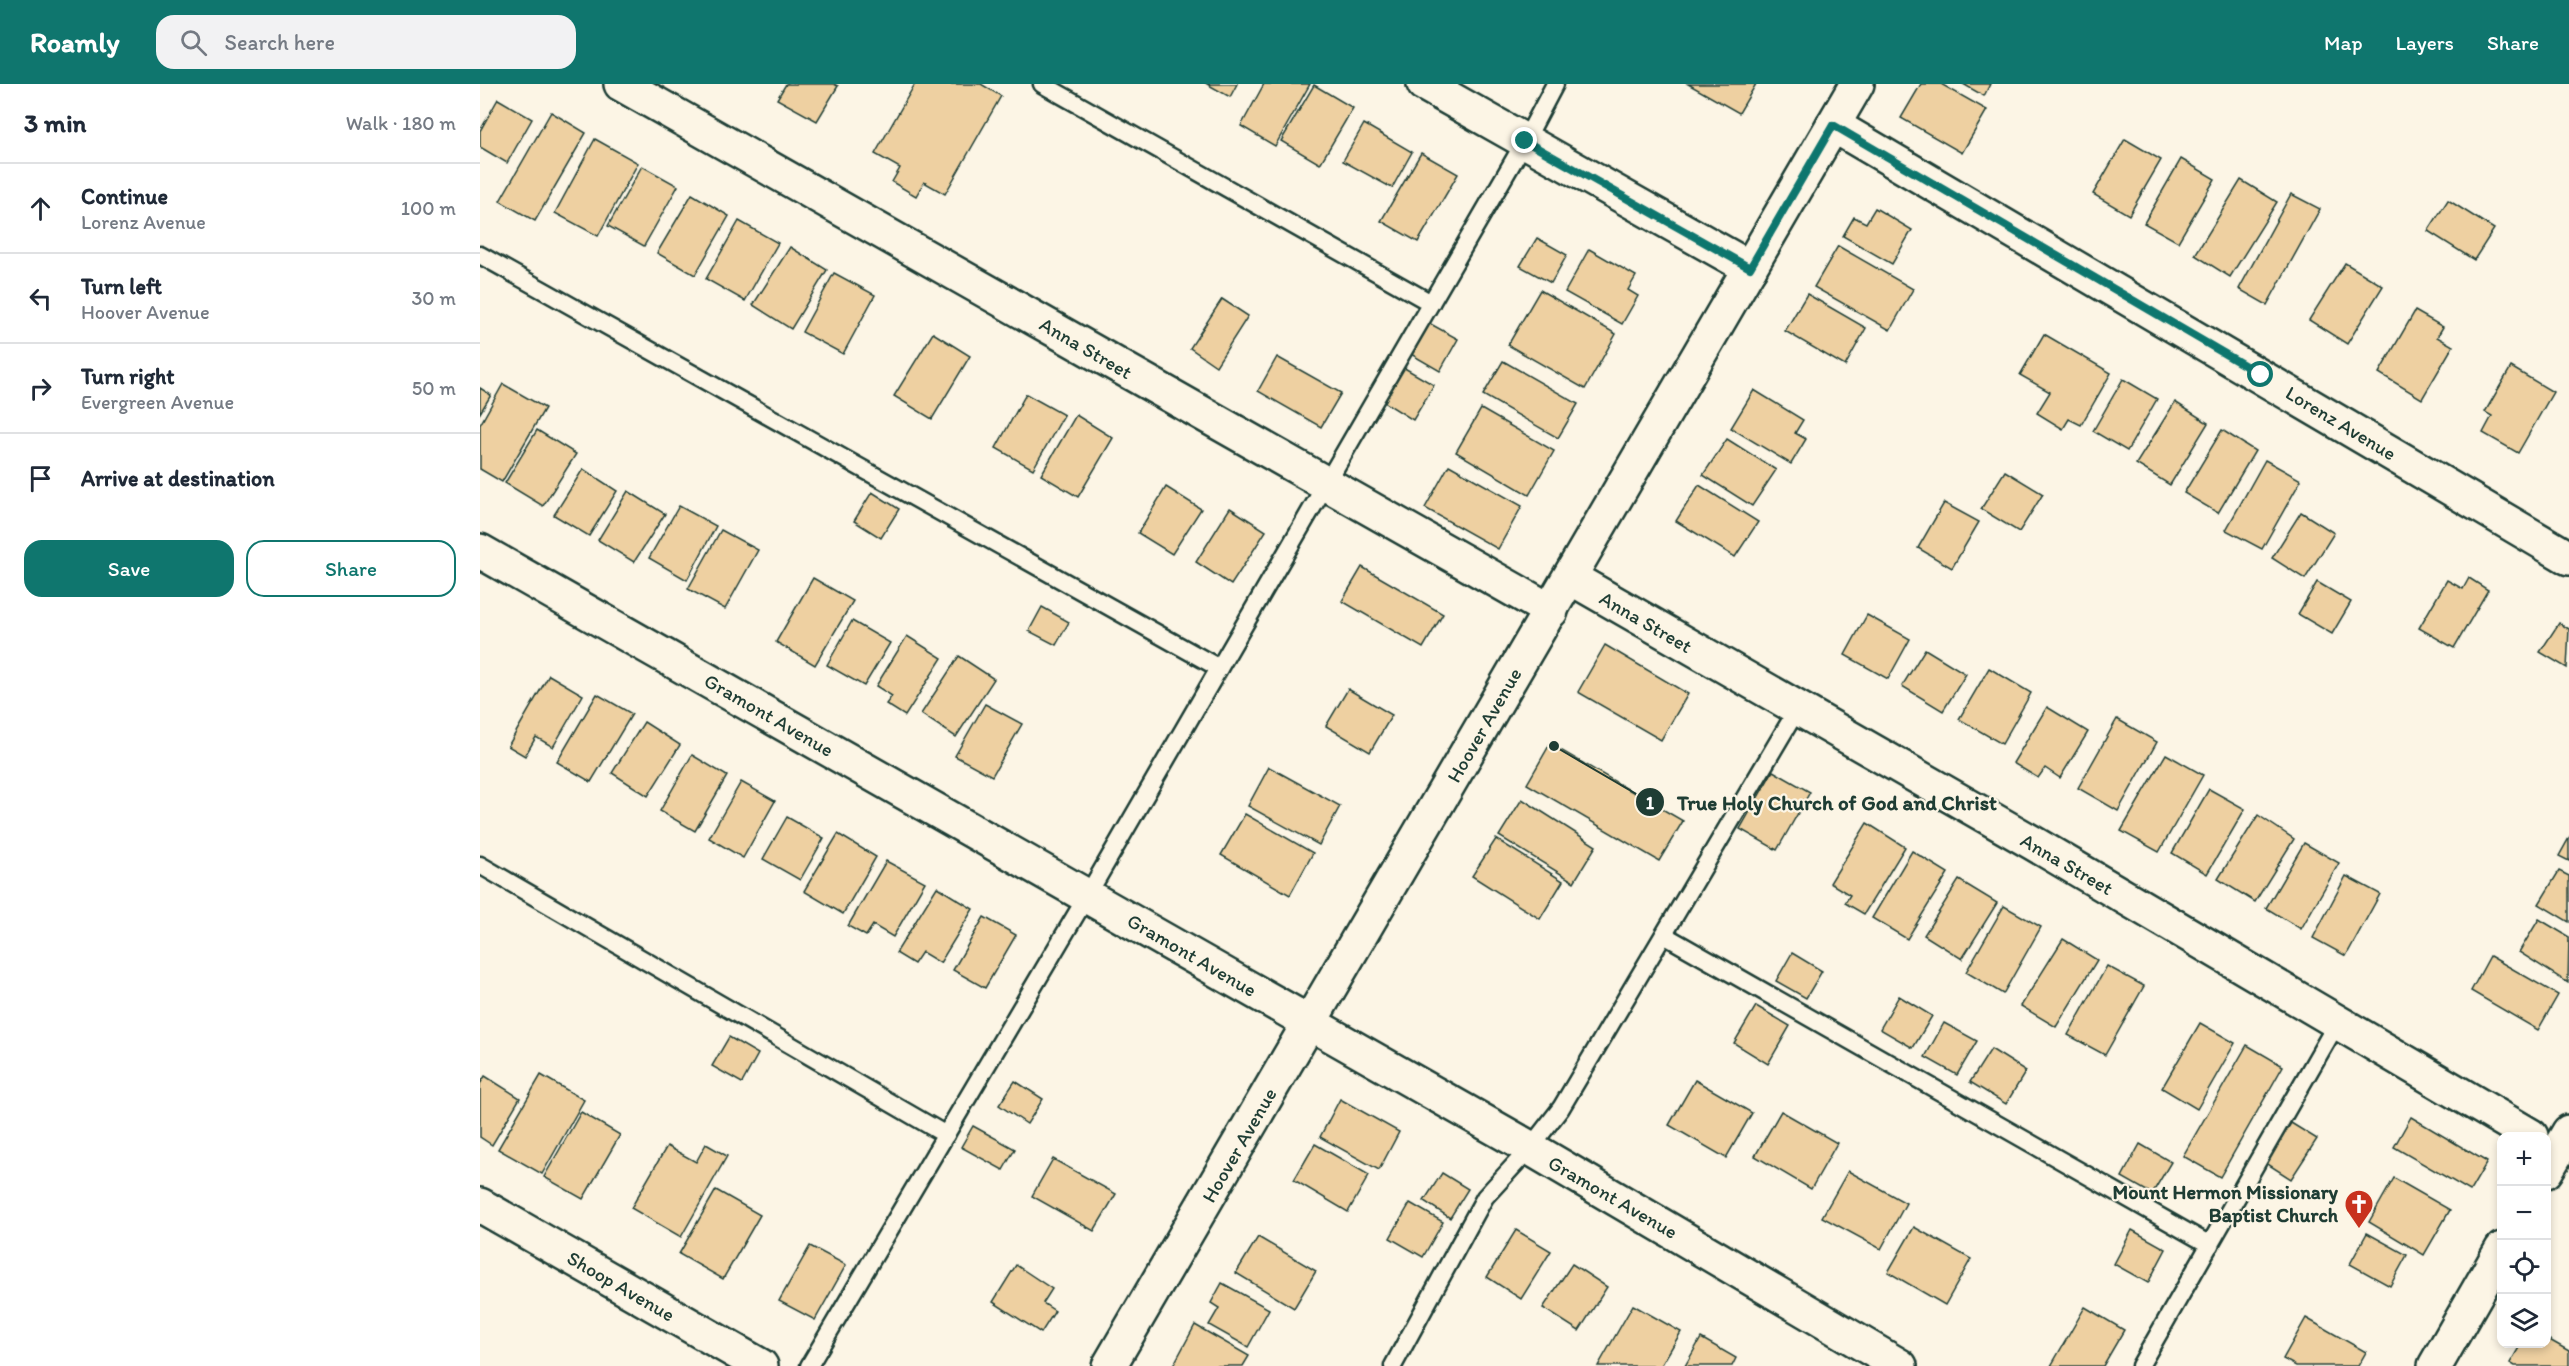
<!DOCTYPE html>
<html lang="en">
<head>
<meta charset="utf-8">
<style>
  :root { --surface:#fff; --page:#f2f2f3; --text:#1f2937; --muted:#747a83; --line:#e0e1e3; --accent:#0f766e }
  body { margin:0; font-family:Itim,sans-serif; background:var(--page); color:var(--text) }
  .controls { position:absolute; right:18px; bottom:18px; display:grid; overflow:hidden; border-radius:12px; box-shadow:0 3px 9px #0003 }
  .controls button { width:54px; height:54px; display:grid; place-items:center; padding:0; border:0; border-bottom:2px solid var(--line); background:var(--surface); color:var(--text); font:30px sans-serif }
  .stop { position:absolute; width:18px; height:18px; margin:-14px; border:4px solid #0f766e; border-radius:50%; background:#fff }
  .stop.end { background:#0f766e; border-color:#fff; box-shadow:0 2px 6px #0008 }
  .list { margin:0; padding:0; list-style:none }
  h2 { display:flex; justify-content:space-between; align-items:center; height:78px; margin:0; padding:0 24px; font-size:26px }
  h2 small { font-size:20px; font-weight:400; color:var(--muted) }
  .list li { display:grid; grid-template-columns:39px 1fr auto; gap:18px; align-items:center; box-sizing:border-box; height:90px; padding:0 24px; border-top:2px solid var(--line) }
  .list b { display:block; font-size:22px; white-space:nowrap }
  .list p { margin:0; font-size:20px; white-space:nowrap; color:var(--muted) }
  .list em { font-size:20px; font-style:normal; color:var(--muted) }
  .actions { display:flex; gap:12px; padding:18px 24px }
  .actions a { flex:1; padding:14px 0; border:2px solid var(--accent); border-radius:18px; text-align:center; font-size:21px; color:var(--accent) }
  .actions .main { background:var(--accent); color:#fff }
  .icon { flex:none; width:33px; height:33px; fill:none; stroke:currentColor; stroke-width:2; stroke-linecap:round; stroke-linejoin:round }
  .map { position:relative; flex:none; width:2089px; height:1282px; overflow:hidden }
  header { display:flex; align-items:center; gap:36px; box-sizing:border-box; height:84px; padding:0 30px; background:var(--accent); color:#fff }
  header strong { font-size:28px }
  nav { display:flex; gap:33px; margin-inline-start:auto; font-size:21px }
  .search { width:420px; height:54px; background:var(--page); display:flex; align-items:center; gap:15px; box-sizing:border-box; padding:0 21px; border-radius:18px; color:var(--muted); font-size:22px }
  main { display:flex }
  aside { flex:1; background:var(--surface) }
  .map>svg:first-child { display:block }
  .building { fill:#eed0a1; stroke:#1f3d34; stroke-width:1.5 }
  .lines { fill:none; stroke-linecap:round; stroke-linejoin:round }
  .lane-casing { stroke:#1f3d34; stroke-width:21 }
  .street-casing { stroke:#1f3d34; stroke-width:38 }
  .secondary-casing { stroke:#1f3d34; stroke-width:38 }
  .lane { stroke:#fcf5e5; stroke-width:16 }
  .street { stroke:#fcf5e5; stroke-width:33 }
  .secondary { stroke:#fcf5e5; stroke-width:33 }
  .route { stroke:#0f766e; stroke-width:8 }
  .labels { text-anchor:middle; dominant-baseline:central; stroke-width:4.5; stroke-linejoin:round; paint-order:stroke }
  .street-label { font-size:20px; fill:#1f3d34; stroke:#fcf5e5 }
  .poi-label { font-size:20px; font-weight:bold; fill:#1f3d34; stroke:#fcf5e5; text-anchor:end }
  .leader { fill:none; stroke:#1f3d34; stroke-width:2 }
  .callout-dot { fill:#1f3d34; stroke:#fcf5e5; stroke-width:2 }
  .mark-label { font-size:18px; text-anchor:middle; font-weight:bold; fill:#fff }
  .callout-label { font-size:21px; text-anchor:middle; font-weight:bold; fill:#1f3d34; stroke:#fcf5e5; stroke-width:4.5; stroke-linejoin:round; paint-order:stroke }
</style>
</head>
<body>
<header>
<strong>Roamly</strong>
<div class="search"><svg class="icon" aria-label="search" viewBox="0 0 24 24"><circle cx="10" cy="10" r="6"/><path d="M15 15l6 6"/></svg>Search here</div>
<nav><a>Map</a><a>Layers</a><a>Share</a></nav>
</header>
<main>
<aside>
<h2>3 min<small>Walk · 180 m</small></h2>
<ul class="list">
<li><svg class="icon" aria-label="ahead" viewBox="0 0 24 24"><path d="M12 20V5M6 11l6-6 6 6"/></svg><div><b>Continue</b><p>Lorenz Avenue</p></div><em>100 m</em></li>
<li><svg class="icon" aria-label="left" viewBox="0 0 24 24"><path d="M17 20v-9H6M10 6l-5 5 5 5"/></svg><div><b>Turn left</b><p>Hoover Avenue</p></div><em>30 m</em></li>
<li><svg class="icon" aria-label="right" viewBox="0 0 24 24"><path d="M7 20v-9h11M14 6l5 5-5 5"/></svg><div><b>Turn right</b><p>Evergreen Avenue</p></div><em>50 m</em></li>
<li><svg class="icon" aria-label="arrive" viewBox="0 0 24 24"><path d="M6 21V4h12l-3 4 3 4H6"/></svg><div><b>Arrive at destination</b></div></li>
</ul>
<div class="actions"><a class="main">Save</a><a>Share</a></div>
</aside>
<div class="map">
<svg width="2089" height="1282" viewBox="0 0 2089 1282">
  <rect width="100%" height="100%" fill="#fcf5e5"/>
  <filter id="ink" filterUnits="userSpaceOnUse"><feTurbulence type="fractalNoise" baseFrequency=".0167" numOctaves="2"/><feDisplacementMap in="SourceGraphic" scale="12" xChannelSelector="R" yChannelSelector="G"/><feConvolveMatrix kernelMatrix="1 2 1 2 8 2 1 2 1" color-interpolation-filters="sRGB"/></filter>
  <g filter="url(#ink)">
    <g class="building">
      <polygon points="306,0 354,0 358,2 337,37 297,15"/>
      <polygon points="435,0 501,0 521,12 465,110 444,98 436,112 412,98 420,84 395,70"/>
      <polygon points="727,0 757,0 750,13"/>
      <polygon points="784,0 830,0 795,62 761,42"/>
      <polygon points="1208,0 1276,0 1259,29"/>
      <polygon points="1441,0 1461,0 1507,26 1482,69 1421,34"/>
      <polygon points="1483,0 1510,0 1504,12"/>
      <polygon points="834,1 873,24 840,80 801,57"/>
      <polygon points="18,15 52,35 27,79 0,63 0,47"/>
      <polygon points="71,28 106,49 55,137 20,117"/>
      <polygon points="884,40 932,68 912,104 863,77"/>
      <polygon points="115,55 158,79 118,152 75,129"/>
      <polygon points="1645,55 1681,76 1649,131 1613,110"/>
      <polygon points="941,69 978,90 938,158 901,137"/>
      <polygon points="1701,75 1735,95 1698,158 1664,139"/>
      <polygon points="162,82 198,102 164,162 128,142"/>
      <polygon points="1761,96 1797,118 1750,193 1715,171"/>
      <polygon points="212,110 249,132 215,191 177,169"/>
      <polygon points="1811,110 1840,125 1787,221 1759,205"/>
      <polygon points="1968,116 2014,145 1994,176 1948,147"/>
      <polygon points="1395,124 1432,146 1412,180 1363,152 1374,133 1386,139"/>
      <polygon points="259,137 298,159 265,217 226,195"/>
      <polygon points="1057,154 1087,171 1071,199 1040,182"/>
      <polygon points="1358,162 1433,205 1410,246 1334,203"/>
      <polygon points="310,163 347,186 311,245 273,221"/>
      <polygon points="1109,165 1156,192 1148,206 1158,212 1142,240 1085,208"/>
      <polygon points="1865,179 1903,202 1867,260 1829,236"/>
      <polygon points="354,189 395,211 363,270 322,248"/>
      <polygon points="1060,206 1136,250 1105,305 1028,261"/>
      <polygon points="1327,210 1386,244 1365,282 1305,247"/>
      <polygon points="742,215 768,232 736,282 710,264"/>
      <polygon points="1935,227 1963,243 1957,253 1973,262 1942,315 1899,289"/>
      <polygon points="947,238 978,255 960,287 929,269"/>
      <polygon points="453,249 490,272 452,335 414,312"/>
      <polygon points="1564,250 1631,289 1601,341 1589,335 1583,345 1557,329 1570,308 1540,291"/>
      <polygon points="797,273 861,309 841,343 778,307"/>
      <polygon points="1023,277 1098,320 1078,354 1003,311"/>
      <polygon points="921,282 954,301 933,336 901,316"/>
      <polygon points="2031,283 2073,308 2038,369 2003,349 2012,332 2005,328"/>
      <polygon points="1643,295 1677,315 1647,367 1613,347"/>
      <polygon points="23,300 65,324 22,398 0,385 0,341"/>
      <polygon points="0,304 11,311 0,329"/>
      <polygon points="1274,306 1323,336 1315,349 1326,355 1311,380 1251,344"/>
      <polygon points="546,310 584,331 553,385 516,364"/>
      <polygon points="1695,318 1728,339 1690,401 1656,380"/>
      <polygon points="1001,325 1074,367 1049,411 976,368"/>
      <polygon points="596,331 633,354 598,413 561,391"/>
      <polygon points="57,346 96,370 63,422 25,399"/>
      <polygon points="1742,346 1775,367 1738,429 1704,409"/>
      <polygon points="1247,355 1296,386 1272,422 1223,391"/>
      <polygon points="1785,376 1821,396 1782,465 1746,446"/>
      <polygon points="969,381 1042,422 1018,465 945,424"/>
      <polygon points="103,385 137,407 109,452 74,431"/>
      <polygon points="1525,387 1563,410 1539,448 1501,425"/>
      <polygon points="1219,401 1278,438 1255,473 1196,437"/>
      <polygon points="686,403 721,425 692,470 658,449"/>
      <polygon points="148,407 185,430 154,478 118,456"/>
      <polygon points="392,408 419,425 401,454 374,437"/>
      <polygon points="1464,419 1499,438 1472,484 1438,464"/>
      <polygon points="199,422 236,442 207,496 169,474"/>
      <polygon points="750,424 786,447 751,501 716,478"/>
      <polygon points="1821,428 1854,449 1825,495 1792,474"/>
      <polygon points="241,446 278,466 245,525 208,505"/>
      <polygon points="882,483 963,530 943,564 862,517"/>
      <polygon points="333,494 373,517 335,581 296,558"/>
      <polygon points="1989,494 2008,506 1974,564 1939,544 1967,496 1983,505"/>
      <polygon points="1837,498 1871,518 1852,550 1818,530"/>
      <polygon points="562,523 589,538 576,561 549,547"/>
      <polygon points="1387,531 1430,555 1408,595 1365,571"/>
      <polygon points="372,537 410,559 384,602 347,581"/>
      <polygon points="2079,539 2089,545 2087,584 2060,568"/>
      <polygon points="427,552 462,574 425,632 406,620 412,612 396,602"/>
      <polygon points="1125,561 1208,610 1181,656 1098,608"/>
      <polygon points="1445,565 1486,590 1463,627 1422,602"/>
      <polygon points="479,572 514,595 476,653 441,630"/>
      <polygon points="1509,584 1551,609 1522,660 1479,635"/>
      <polygon points="69,591 103,611 73,663 56,653 45,672 28,662"/>
      <polygon points="868,605 912,631 890,668 846,642"/>
      <polygon points="117,610 152,630 111,698 77,678"/>
      <polygon points="505,620 542,640 512,692 475,672"/>
      <polygon points="1567,623 1608,648 1580,694 1565,684 1558,694 1533,679"/>
      <polygon points="1637,635 1677,658 1638,727 1598,704"/>
      <polygon points="164,638 200,661 168,712 132,689"/>
      <polygon points="1070,660 1203,737 1179,777 1047,700"/>
      <polygon points="1686,670 1723,691 1679,768 1641,747"/>
      <polygon points="212,671 247,692 215,747 180,727"/>
      <polygon points="789,683 860,722 839,761 768,722"/>
      <polygon points="1293,687 1330,708 1297,766 1260,745"/>
      <polygon points="261,698 295,717 263,774 229,754"/>
      <polygon points="1729,705 1765,725 1727,790 1692,769"/>
      <polygon points="1042,715 1116,762 1094,798 1019,752"/>
      <polygon points="765,730 833,769 810,811 741,771"/>
      <polygon points="1778,731 1814,755 1775,818 1738,795"/>
      <polygon points="307,733 344,754 320,796 283,775"/>
      <polygon points="1387,739 1425,763 1384,830 1365,819 1370,811 1350,799"/>
      <polygon points="358,750 396,773 363,830 324,807"/>
      <polygon points="2089,754 2089,777 2079,772"/>
      <polygon points="1016,755 1083,797 1060,835 992,792"/>
      <polygon points="1824,759 1859,779 1821,845 1786,824"/>
      <polygon points="1432,767 1468,789 1427,855 1392,834"/>
      <polygon points="406,777 445,798 413,853 393,841 386,852 368,842"/>
      <polygon points="2079,787 2089,792 2089,838 2059,820"/>
      <polygon points="1866,792 1900,810 1866,872 1833,854"/>
      <polygon points="1479,796 1517,819 1482,875 1444,851"/>
      <polygon points="457,803 493,825 460,879 442,868 434,880 416,869"/>
      <polygon points="1524,822 1561,843 1523,910 1486,888"/>
      <polygon points="504,833 536,851 505,904 473,886"/>
      <polygon points="2059,835 2089,853 2088,899 2039,868"/>
      <polygon points="1583,855 1617,876 1576,943 1541,922"/>
      <polygon points="1312,869 1342,887 1326,914 1296,897"/>
      <polygon points="2010,872 2078,911 2058,946 1991,907"/>
      <polygon points="1627,882 1664,902 1625,971 1588,951"/>
      <polygon points="1419,912 1452,932 1433,964 1400,945"/>
      <polygon points="1276,922 1310,942 1288,980 1254,959"/>
      <polygon points="1464,939 1497,957 1477,991 1445,973"/>
      <polygon points="1720,939 1755,959 1717,1025 1682,1004"/>
      <polygon points="249,953 278,970 262,999 232,982"/>
      <polygon points="1767,961 1803,982 1740,1093 1703,1072"/>
      <polygon points="1511,965 1546,987 1526,1020 1490,998"/>
      <polygon points="61,991 104,1016 62,1090 18,1065"/>
      <polygon points="5,992 40,1014 12,1061 0,1053 0,1000"/>
      <polygon points="1215,996 1272,1029 1246,1074 1189,1041"/>
      <polygon points="535,997 563,1015 547,1040 519,1021"/>
      <polygon points="860,1015 919,1048 899,1086 840,1053"/>
      <polygon points="1301,1027 1357,1059 1331,1105 1275,1072"/>
      <polygon points="101,1028 140,1051 103,1115 64,1093"/>
      <polygon points="1931,1033 2007,1078 1990,1107 1914,1063"/>
      <polygon points="1811,1039 1837,1055 1811,1095 1786,1079"/>
      <polygon points="493,1042 535,1065 523,1086 481,1063"/>
      <polygon points="226,1060 247,1072 201,1153 151,1124 187,1062 216,1078"/>
      <polygon points="835,1060 889,1091 868,1128 814,1096"/>
      <polygon points="1660,1060 1691,1078 1672,1110 1642,1093"/>
      <polygon points="573,1075 636,1110 614,1147 552,1112"/>
      <polygon points="1368,1087 1426,1119 1401,1165 1342,1133"/>
      <polygon points="962,1089 988,1105 970,1134 944,1117"/>
      <polygon points="1914,1094 1970,1126 1944,1171 1889,1138"/>
      <polygon points="236,1106 280,1131 243,1195 199,1170"/>
      <polygon points="930,1119 963,1138 943,1173 910,1154"/>
      <polygon points="1434,1143 1491,1175 1465,1221 1408,1188"/>
      <polygon points="1036,1146 1071,1167 1041,1215 1007,1193"/>
      <polygon points="1652,1146 1686,1165 1668,1199 1634,1180"/>
      <polygon points="1887,1149 1927,1171 1910,1202 1870,1180"/>
      <polygon points="778,1153 836,1187 814,1224 756,1189"/>
      <polygon points="330,1162 366,1181 335,1236 299,1217"/>
      <polygon points="1092,1180 1127,1203 1099,1247 1063,1224"/>
      <polygon points="536,1181 572,1205 563,1219 575,1227 561,1249 513,1218"/>
      <polygon points="742,1199 789,1225 768,1263 729,1241 739,1224 731,1219"/>
      <polygon points="1153,1221 1201,1248 1181,1282 1118,1282"/>
      <polygon points="1605,1223 1644,1246 1623,1282 1571,1282"/>
      <polygon points="1826,1234 1886,1268 1878,1282 1816,1282 1803,1275"/>
      <polygon points="715,1241 769,1272 763,1282 693,1282"/>
      <polygon points="1221,1254 1256,1274 1252,1282 1205,1282"/>
      <polygon points="2066,1254 2089,1267 2089,1282 2035,1282 2030,1279 2041,1260 2066,1260"/>
    </g>
    <g class="lines">
      <g class="lane-casing">
        <g id="lane">
          <polyline points="562,0 951,219"/>
          <polyline points="0,171 739,584"/>
          <polyline points="0,781 466,1051"/>
          <polyline points="1184,851 1730,1161"/>
          <polyline points="329,1282 607,812 1045,57 1075,0"/>
          <polyline points="913,1282 1005,1113 1050,1064 1081,1024 1318,624"/>
          <polyline points="1660,1282 1857,939"/>
        </g>
      </g>
      <g class="street-casing">
        <g id="street">
          <polyline points="141,0 1071,527"/>
          <polyline points="944,0 1270,184"/>
          <polyline points="1353,41 2089,474"/>
          <polyline points="0,467 1050,1064 1420,1282"/>
          <polyline points="1091,494 1553,759 2051,1052"/>
          <polyline points="2066,1087 2089,1048"/>
          <polyline points="0,1121 281,1282"/>
          <polyline points="1955,1282 2022,1165"/>
        </g>
      </g>
      <g class="secondary-casing">
        <polyline id="secondary" points="629,1282 1377,0"/>
      </g>
      <use href="#lane" class="lane"/>
      <use href="#street" class="street"/>
      <use href="#secondary" class="secondary"/>
    </g>
  </g>
  <g class="lines" filter="url(#ink)">
    <polyline class="route" points="1045,57 1270,184 1353,41 1781,291"/>
  </g>
  <defs>
    <g id="church-pin" transform="scale(1.5)"><path d="M0 17L-7.5 6A9.5 9.5 0 1 1 7.5 6Z" fill="#c8321e" stroke="#fcf5e5"/><path d="M-1.2-6h2.4v3.5h3.3v2.4h-3.3V6h-2.4V-.1h-3.3v-2.4h3.3Z" fill="#fff"/></g>
  </defs>
  <g fill-rule="evenodd">
    <use href="#church-pin" x="1879" y="1120"/>
  </g>
  <g class="labels">
    <g class="street-label">
      <text transform="translate(606 264) rotate(30)">Anna Street</text>
      <text transform="translate(1861 339) rotate(31)">Lorenz Avenue</text>
      <text transform="translate(1166 538) rotate(30)">Anna Street</text>
      <text transform="translate(289 631) rotate(30)">Gramont Avenue</text>
      <text transform="translate(1004 641) rotate(-60)">Hoover Avenue</text>
      <text transform="translate(1587 780) rotate(30)">Anna Street</text>
      <text transform="translate(712 871) rotate(30)">Gramont Avenue</text>
      <text transform="translate(759 1061) rotate(-60)">Hoover Avenue</text>
      <text transform="translate(1133 1113) rotate(30)">Gramont Avenue</text>
      <text transform="translate(141 1202) rotate(30)">Shoop Avenue</text>
    </g>
    <g class="poi-label">
      <text x="1858" y="1108">Mount Hermon Missionary<tspan x="1858" dy="23">Baptist Church</tspan></text>
    </g>
  </g>
  <path class="leader" d="M1074 662L1170 718"/>
  <g class="callout-dot">
    <circle cx="1074" cy="662" r="6"/>
    <circle cx="1170" cy="718" r="15"/>
  </g>
  <g class="mark-label">
    <text x="1170" y="725">1</text>
  </g>
  <g class="callout-label">
    <text x="1357" y="726">True Holy Church of God and Christ</text>
  </g>
</svg>
<div class="controls">
<button>+</button>
<button>−</button>
<button><svg class="icon" aria-label="locate" viewBox="0 0 24 24"><circle cx="12" cy="12" r="6"/><path d="M12 2v4M12 18v4M2 12h4M18 12h4"/></svg></button>
<button><svg class="icon" aria-label="layers" viewBox="0 0 24 24"><path d="M12 4l9 5-9 5-9-5zM3 14l9 5 9-5"/></svg></button>
</div>
<div class="stop" style="left:1781px;top:291px"></div>
<div class="stop end" style="left:1045px;top:57px"></div>
</div>
</main>
</body>
</html>
